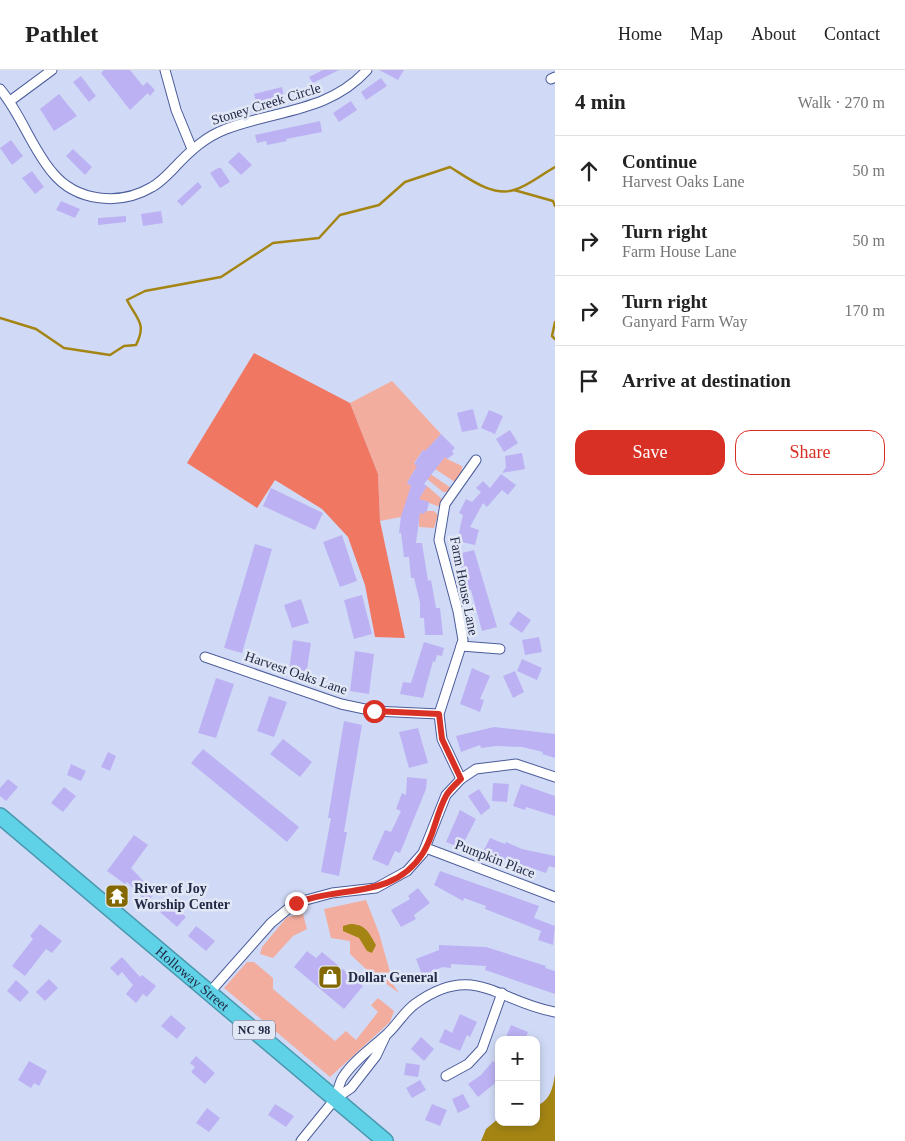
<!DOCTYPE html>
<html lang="en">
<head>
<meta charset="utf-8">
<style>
  :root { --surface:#fff; --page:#f6f6f6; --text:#222; --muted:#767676; --line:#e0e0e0; --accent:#d93025 }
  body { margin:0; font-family:"Times New Roman",serif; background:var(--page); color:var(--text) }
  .controls { position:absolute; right:15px; bottom:15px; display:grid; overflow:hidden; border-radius:10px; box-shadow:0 2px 8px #0003 }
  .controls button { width:45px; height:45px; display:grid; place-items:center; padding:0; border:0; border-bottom:1px solid var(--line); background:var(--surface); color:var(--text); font:25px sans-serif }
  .stop { position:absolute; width:15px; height:15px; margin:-11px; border:4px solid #d93025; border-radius:50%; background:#fff }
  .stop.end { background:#d93025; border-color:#fff; box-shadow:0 1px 5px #0008 }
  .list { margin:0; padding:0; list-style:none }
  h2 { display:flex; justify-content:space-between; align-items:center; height:65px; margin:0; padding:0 20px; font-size:21px }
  h2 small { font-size:16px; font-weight:400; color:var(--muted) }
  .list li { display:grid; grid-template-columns:32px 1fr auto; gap:15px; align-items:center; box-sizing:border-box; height:70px; padding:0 20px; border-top:1px solid var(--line) }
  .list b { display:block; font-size:19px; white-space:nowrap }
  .list p { margin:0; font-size:16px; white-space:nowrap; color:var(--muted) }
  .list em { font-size:16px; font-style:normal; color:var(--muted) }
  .actions { display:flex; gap:10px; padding:15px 20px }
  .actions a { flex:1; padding:11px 0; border:1px solid var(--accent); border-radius:15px; text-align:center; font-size:18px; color:var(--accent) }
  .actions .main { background:var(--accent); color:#fff }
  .icon { flex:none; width:28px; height:28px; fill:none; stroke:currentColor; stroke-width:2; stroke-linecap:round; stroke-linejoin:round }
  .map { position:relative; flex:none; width:555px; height:1071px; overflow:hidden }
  header { display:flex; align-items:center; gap:30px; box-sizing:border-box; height:70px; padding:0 25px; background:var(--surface); border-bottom:1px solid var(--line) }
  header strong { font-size:24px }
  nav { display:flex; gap:28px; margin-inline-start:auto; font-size:18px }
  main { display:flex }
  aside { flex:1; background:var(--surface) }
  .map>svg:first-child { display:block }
  .green { fill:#f3ad9f }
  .forest { fill:#f07762 }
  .water { fill:#a48514 }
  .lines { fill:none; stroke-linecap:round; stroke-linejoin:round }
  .stream { stroke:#a48514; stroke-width:2.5 }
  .building { fill:#bcb2f3 }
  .street-casing { stroke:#4b5c9a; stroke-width:11 }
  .highway-casing { stroke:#4a98af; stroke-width:18 }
  .street { stroke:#fff; stroke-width:9 }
  .highway { stroke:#5fd2e7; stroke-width:15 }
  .route { stroke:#d93025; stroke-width:6 }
  .labels { text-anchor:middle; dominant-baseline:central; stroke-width:5; stroke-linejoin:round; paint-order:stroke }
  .shield { fill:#e2e7f6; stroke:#5c637b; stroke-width:1 }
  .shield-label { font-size:12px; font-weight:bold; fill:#232b46 }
  .street-label { font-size:14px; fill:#232b46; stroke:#e2e7f6 }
  .poi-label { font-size:14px; font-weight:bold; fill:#232b46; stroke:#e2e7f6; text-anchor:start }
</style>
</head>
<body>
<header>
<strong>Pathlet</strong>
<nav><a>Home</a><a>Map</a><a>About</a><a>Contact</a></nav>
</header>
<main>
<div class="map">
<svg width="555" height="1071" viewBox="0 0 555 1071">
  <rect width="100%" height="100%" fill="#d0daf6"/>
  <g class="green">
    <polygon points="392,311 441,364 432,374 447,389 462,396 462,401 455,412 435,399 436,389 423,380 414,393 451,418 447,422 443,422 415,399 407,413 422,423 427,416 443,430 440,437 408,425 427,441 434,441 438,445 434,458 419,457 419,448 401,447 380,451 378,404 350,333"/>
    <polygon points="366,830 379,863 394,916 399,923 367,900 350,884 350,871 331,868 324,839"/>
    <polygon points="303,844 307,859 293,866 273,888 260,884 262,877 287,847"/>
    <polygon points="247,892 254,892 273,908 273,919 335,971 346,961 356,970 378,942 371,935 378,928 394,941 390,952 330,1007 224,918"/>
  </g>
  <polygon class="forest" points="254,283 350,333 378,404 380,451 405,568 375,567 365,515 348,467 322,439 275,410 257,438 187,393"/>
  <g class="water">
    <path d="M350 854C366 854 369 863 376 875L372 883 367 881 359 868 343 861V856Z"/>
    <path d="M555 1004V1071H481L486 1059 499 1048V1052H536V1036C550 1031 553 1018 555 1004Z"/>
  </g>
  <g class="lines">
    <g class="stream">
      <polyline points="514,120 553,131 555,136"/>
      <path d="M0 248 36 259 64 278 110 285 124 276 136 275C147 253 137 250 127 230L145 221 221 207 273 173 319 168 340 145 379 135 405 112 450 97C468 108 492 127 514 120 528 116 542 104 555 97"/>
      <polyline points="555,252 552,266 555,269"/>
    </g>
  </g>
  <g class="building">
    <polygon points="104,0 130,0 143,16 147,12 155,20 150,26 148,23 130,40 101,3"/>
    <polygon points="323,0 339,0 313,13 309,7"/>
    <polygon points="379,0 404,0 398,10"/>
    <polygon points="81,6 96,26 89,32 73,12"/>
    <polygon points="381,8 387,16 366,30 361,22"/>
    <polygon points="282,17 284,26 256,32 254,24"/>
    <polygon points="59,24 77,46 54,61 40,39"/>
    <polygon points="351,31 357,40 339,52 333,43"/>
    <polygon points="320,51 322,62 286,69 287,71 267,75 266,71 257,73 255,65"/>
    <polygon points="11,70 23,86 12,95 0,78"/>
    <polygon points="73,79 92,97 85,105 66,86"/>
    <polygon points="239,82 252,95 241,105 228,92"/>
    <polygon points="218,98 221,98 230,112 220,118 210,103"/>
    <polygon points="32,101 44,117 35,124 22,108"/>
    <polygon points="198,112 202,117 182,136 177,131"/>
    <polygon points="61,131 80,139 75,148 56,140"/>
    <polygon points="161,141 163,153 143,156 141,144"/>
    <polygon points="126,146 126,152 98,155 98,148"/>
    <polygon points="473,339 478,359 462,362 457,343"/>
    <polygon points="489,340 503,346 495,364 481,358"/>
    <polygon points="510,360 518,373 504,382 496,369"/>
    <polygon points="441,364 455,378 452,381 454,384 447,389 445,387 424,414 427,416 419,429 429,432 427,441 423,444 420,443 416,473 422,473 428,511 431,510 436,538 440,538 443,565 425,565 424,548 420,548 420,533 414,508 411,508 409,487 404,487 401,463 399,463 401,446 411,416 407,413 417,396 414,394 423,380 425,381"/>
    <polygon points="522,383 525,399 502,403 506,397 505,386"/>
    <polygon points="501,404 516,415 508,425 502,420 487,437 483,433 470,457 479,460 475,475 457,471 463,445 459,443 466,429 472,432 481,422 476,418 483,411 490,418"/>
    <polygon points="271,418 323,443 315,460 263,436"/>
    <polygon points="342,465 357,511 340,517 323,472"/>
    <polygon points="255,474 272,479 242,583 224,578"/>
    <polygon points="474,480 497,557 482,561 471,520 468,521 458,484"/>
    <polygon points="362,525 372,564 354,569 344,530"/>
    <polygon points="301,529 309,553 292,558 284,535"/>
    <polygon points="518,541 531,550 522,563 509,554"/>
    <polygon points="539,567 542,582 525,585 522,570"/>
    <polygon points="293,570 311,573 306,605 289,601"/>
    <polygon points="424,572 444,578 442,586 437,585 435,592 433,591 423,628 400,624 403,612 411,613"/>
    <polygon points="355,581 374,584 369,624 350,621"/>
    <polygon points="522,589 542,598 537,610 517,601"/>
    <polygon points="472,598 490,606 480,629 484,630 480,642 460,634"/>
    <polygon points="515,601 524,622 513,628 503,606"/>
    <polygon points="216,608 234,614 216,668 198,663"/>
    <polygon points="269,626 287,632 274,667 257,661"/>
    <polygon points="344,651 362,655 344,762 347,762 339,806 321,802 331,748 328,748"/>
    <polygon points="494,657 555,664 555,688 542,684 543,682 522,677 496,676 481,678 480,675 461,682 456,666"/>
    <polygon points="418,658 428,693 409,698 399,662"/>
    <polygon points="283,669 312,692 300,707 270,684"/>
    <polygon points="203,679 299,757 287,772 191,693"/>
    <polygon points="108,682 116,686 110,701 101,697"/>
    <polygon points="71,694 86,701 81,711 67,705"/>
    <polygon points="407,707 427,709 426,719 400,783 395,781 388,796 372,789 385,760 391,762 401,741 396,739 402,723 406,725"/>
    <polygon points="8,709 18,717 6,731 0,726 0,718"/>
    <polygon points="493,713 509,714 507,732 492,731"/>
    <polygon points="521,714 555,726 555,746 526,737 525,740 513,736"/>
    <polygon points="64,717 76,726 63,742 51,733"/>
    <polygon points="479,719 490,736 490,738 481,745 468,726"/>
    <polygon points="460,740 476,749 461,778 446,772"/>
    <polygon points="134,765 148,775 131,798 155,823 147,832 127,812 125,814 107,801"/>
    <polygon points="490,768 505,774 506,772 522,779 555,786 555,798 549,796 546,803 483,782"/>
    <polygon points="440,801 539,836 534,848 555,856 553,875 538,870 541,861 485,839 486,836 464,828 463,831 434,815"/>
    <polygon points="418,818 430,833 414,845 416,849 401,857 391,840 410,829 408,826"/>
    <polygon points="169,832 186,847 177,857 160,842"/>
    <polygon points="40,854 62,871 52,883 46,879 25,906 12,896 33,869 30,866"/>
    <polygon points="196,856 215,871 206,881 188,866"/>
    <polygon points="439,875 486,877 546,896 545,898 555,901 555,924 485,900 486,896 451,894 451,898 443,897 422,905 416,889 439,880"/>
    <polygon points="307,881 316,888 322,882 363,916 344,939 294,897"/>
    <polygon points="122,887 140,907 142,905 156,916 147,927 143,924 136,933 126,924 133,915 122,902 118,906 110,898"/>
    <polygon points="49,909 58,918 45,931 36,922"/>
    <polygon points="16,910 29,922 20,932 7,921"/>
    <polygon points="460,944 477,952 470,967 467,965 460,981 439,972 445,959 452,963"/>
    <polygon points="171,945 186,958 177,969 161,956"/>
    <polygon points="511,955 528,962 525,970 506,967"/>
    <polygon points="421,967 434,979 424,991 411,979"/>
    <polygon points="196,986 215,1003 205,1014 191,1002 195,997 190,993"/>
    <polygon points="29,991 47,1001 39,1016 34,1013 31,1018 18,1010"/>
    <polygon points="493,991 499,996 499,1010 478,1027 468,1014 481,1005"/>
    <polygon points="406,993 420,995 418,1007 404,1005"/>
    <polygon points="420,1010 426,1020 412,1028 406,1018"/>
    <polygon points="463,1024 470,1037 458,1043 452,1029"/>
    <polygon points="275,1034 294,1046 286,1057 268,1045"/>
    <polygon points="432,1034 447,1040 440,1056 425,1050"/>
    <polygon points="207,1038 220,1048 209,1062 196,1053"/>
  </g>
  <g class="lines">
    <g class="street-casing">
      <g id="street">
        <polyline points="165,0 176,40 192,79"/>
        <polyline points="551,9 555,7"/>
        <path d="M0 19C21 44 31 77 52 102 76 132 120 136 152 117 161 112 168 104 175 97 190 81 205 67 226 59 276 40 329 42 367 0"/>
        <polyline points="10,31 52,0"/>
        <polyline points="461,576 500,579"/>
        <polyline points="205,587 341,634 374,641 439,644"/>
        <polyline points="461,709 442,669 439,644 463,570 458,541 439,470 445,434 476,390"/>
        <polyline points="426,778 555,827"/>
        <polyline points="210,922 271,853 295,833 332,823 376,818 407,801 423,783 446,725 461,709 476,699 516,694 555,707"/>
        <polyline points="446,1006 468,994 482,979 502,923"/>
        <path d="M335 1029C338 1022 339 1013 343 1007 354 990 372 978 387 964 397 955 404 942 415 934 474 891 498 932 555 942"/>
        <polyline points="301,1071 335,1029 351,1018 376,986 385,967"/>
      </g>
    </g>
    <g class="highway-casing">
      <g id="highway">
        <path id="s1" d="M0 746 385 1071"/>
      </g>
    </g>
    <use href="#street" class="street"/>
    <use href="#highway" class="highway"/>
  </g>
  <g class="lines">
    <path class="route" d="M296 833C341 815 393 830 423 783 434 766 436 744 446 726 449 720 456 714 461 709L442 669 439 644 374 641"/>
  </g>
  <defs>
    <g id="temple-square" transform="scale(1.25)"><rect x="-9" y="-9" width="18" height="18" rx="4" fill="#836801" stroke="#e2e7f6"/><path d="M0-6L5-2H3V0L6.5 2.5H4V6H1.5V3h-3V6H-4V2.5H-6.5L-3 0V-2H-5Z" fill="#fff"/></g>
    <g id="shop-square" transform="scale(1.25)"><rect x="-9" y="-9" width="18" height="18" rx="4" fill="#836801" stroke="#e2e7f6"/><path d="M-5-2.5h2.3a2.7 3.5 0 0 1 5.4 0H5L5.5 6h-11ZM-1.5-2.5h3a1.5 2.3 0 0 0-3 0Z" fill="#fff"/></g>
  </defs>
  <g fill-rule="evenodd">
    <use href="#temple-square" x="117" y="826"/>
    <use href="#shop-square" x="330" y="907"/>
  </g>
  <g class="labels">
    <rect class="shield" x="233" y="950.5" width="42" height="19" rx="4"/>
    <g class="shield-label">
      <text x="254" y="960">NC 98</text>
    </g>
    <g class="street-label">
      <text transform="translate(266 34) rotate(-17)">Stoney Creek Circle</text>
      <text transform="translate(464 516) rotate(79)">Farm House Lane</text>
      <text transform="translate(296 603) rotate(19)">Harvest Oaks Lane</text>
      <text transform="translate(495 789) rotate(21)">Pumpkin Place</text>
      <text stroke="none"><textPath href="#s1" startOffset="252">Holloway Street</textPath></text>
    </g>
    <g class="poi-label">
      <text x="134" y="818">River of Joy<tspan x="134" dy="16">Worship Center</tspan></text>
      <text x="348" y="907">Dollar General</text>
    </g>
  </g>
</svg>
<div class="controls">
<button>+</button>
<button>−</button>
</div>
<div class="stop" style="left:374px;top:641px"></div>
<div class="stop end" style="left:296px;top:833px"></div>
</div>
<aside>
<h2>4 min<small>Walk · 270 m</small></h2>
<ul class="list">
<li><svg class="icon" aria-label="ahead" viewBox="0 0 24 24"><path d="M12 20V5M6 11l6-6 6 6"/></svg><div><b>Continue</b><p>Harvest Oaks Lane</p></div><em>50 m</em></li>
<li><svg class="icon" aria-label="right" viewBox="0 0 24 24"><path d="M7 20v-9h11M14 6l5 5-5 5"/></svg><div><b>Turn right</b><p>Farm House Lane</p></div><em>50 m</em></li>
<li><svg class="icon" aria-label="right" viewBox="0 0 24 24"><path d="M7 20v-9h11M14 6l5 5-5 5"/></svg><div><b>Turn right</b><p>Ganyard Farm Way</p></div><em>170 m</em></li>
<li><svg class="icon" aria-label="arrive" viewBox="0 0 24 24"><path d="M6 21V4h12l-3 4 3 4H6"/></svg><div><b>Arrive at destination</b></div></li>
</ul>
<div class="actions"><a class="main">Save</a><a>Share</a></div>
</aside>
</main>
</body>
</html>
